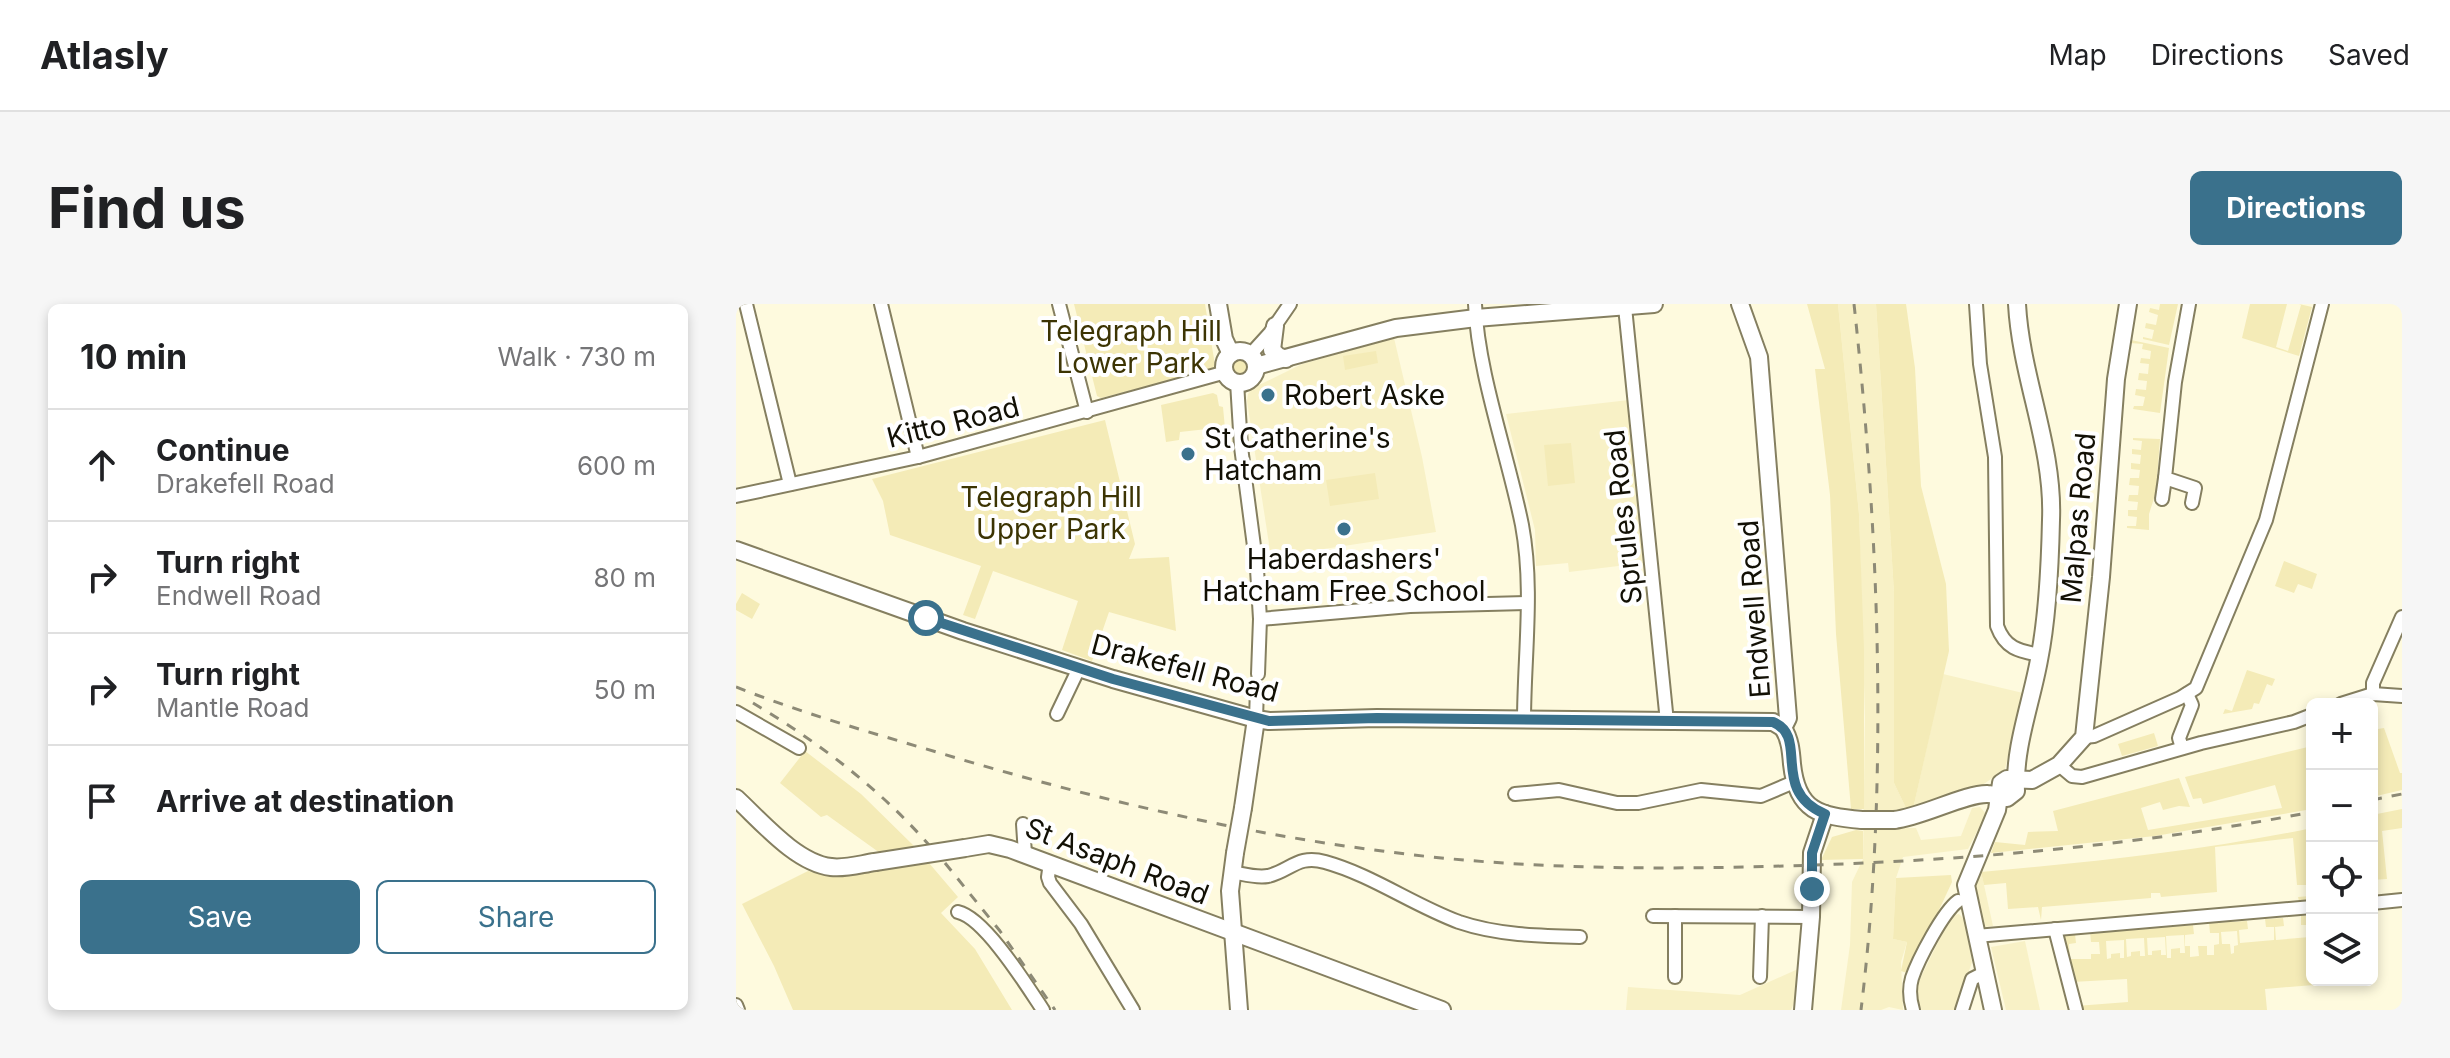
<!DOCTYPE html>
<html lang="en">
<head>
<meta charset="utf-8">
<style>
  :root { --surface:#fff; --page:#f6f6f6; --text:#202124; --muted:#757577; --line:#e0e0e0; --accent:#3a718c }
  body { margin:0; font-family:Inter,sans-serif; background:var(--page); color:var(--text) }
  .controls { position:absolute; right:24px; bottom:24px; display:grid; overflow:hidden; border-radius:12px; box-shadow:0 4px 12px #0003 }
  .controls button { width:72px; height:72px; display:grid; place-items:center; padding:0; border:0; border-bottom:2px solid var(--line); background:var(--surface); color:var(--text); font:40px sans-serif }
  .stop { position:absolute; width:24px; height:24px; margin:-18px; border:6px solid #3a718c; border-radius:50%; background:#fff }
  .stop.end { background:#3a718c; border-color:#fff; box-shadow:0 2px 8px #0008 }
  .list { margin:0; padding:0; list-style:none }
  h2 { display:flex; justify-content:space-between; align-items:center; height:104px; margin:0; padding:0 32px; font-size:34px }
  h2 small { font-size:26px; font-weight:400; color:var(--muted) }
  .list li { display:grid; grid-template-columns:52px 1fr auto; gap:24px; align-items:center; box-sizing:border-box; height:112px; padding:0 32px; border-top:2px solid var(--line) }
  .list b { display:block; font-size:30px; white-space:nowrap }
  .list p { margin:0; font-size:26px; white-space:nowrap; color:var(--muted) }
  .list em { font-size:26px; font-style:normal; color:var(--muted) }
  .actions { display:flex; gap:16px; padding:24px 32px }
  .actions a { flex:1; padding:18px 0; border:2px solid var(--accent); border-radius:12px; text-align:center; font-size:28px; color:var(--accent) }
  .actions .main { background:var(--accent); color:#fff }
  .icon { flex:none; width:44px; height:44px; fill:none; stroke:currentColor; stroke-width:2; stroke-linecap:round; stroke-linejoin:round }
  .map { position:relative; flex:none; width:1666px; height:706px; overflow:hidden; border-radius:12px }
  header { display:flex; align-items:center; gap:48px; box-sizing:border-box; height:112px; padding:0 40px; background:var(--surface); border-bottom:2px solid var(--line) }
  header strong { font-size:38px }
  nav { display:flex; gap:44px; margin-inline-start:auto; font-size:28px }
  .intro { display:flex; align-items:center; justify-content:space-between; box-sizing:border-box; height:192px; padding:0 48px }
  h1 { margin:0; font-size:56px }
  .button { padding:20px 36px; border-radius:12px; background:var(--accent); color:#fff; font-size:28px; font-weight:700 }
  main { display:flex; gap:48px; padding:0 48px }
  aside { flex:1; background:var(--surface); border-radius:12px; box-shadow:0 4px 12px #0003 }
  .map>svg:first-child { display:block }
  .built { fill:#f8f1c6 }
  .green { fill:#f4ebb7; fill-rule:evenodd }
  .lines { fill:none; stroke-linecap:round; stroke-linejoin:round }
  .street-casing { stroke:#857f60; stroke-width:16 }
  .secondary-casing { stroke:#857f60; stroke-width:20 }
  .street { stroke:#fff; stroke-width:12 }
  .secondary { stroke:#fff; stroke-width:16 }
  .rail { stroke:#8d8a76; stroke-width:3; stroke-dasharray:10 10; stroke-linecap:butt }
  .secondary-bridge-casing { stroke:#857f60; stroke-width:20; stroke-linecap:butt }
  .secondary-bridge { stroke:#fff; stroke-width:16 }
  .route { stroke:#3a718c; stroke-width:10 }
  .poi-dot { fill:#3a718c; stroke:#fff; stroke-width:3 }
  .labels { text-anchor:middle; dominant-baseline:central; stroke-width:8; stroke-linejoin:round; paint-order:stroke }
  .park-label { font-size:28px; fill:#3c3403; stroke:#fff }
  .poi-label { font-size:28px; fill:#121005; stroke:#fff; text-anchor:start }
  .street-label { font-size:28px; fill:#121005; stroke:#fff }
</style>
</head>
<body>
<header>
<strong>Atlasly</strong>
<nav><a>Map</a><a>Directions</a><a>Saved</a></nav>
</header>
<div class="intro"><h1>Find us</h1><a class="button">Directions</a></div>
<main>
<aside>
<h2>10 min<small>Walk · 730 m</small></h2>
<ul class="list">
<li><svg class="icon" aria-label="ahead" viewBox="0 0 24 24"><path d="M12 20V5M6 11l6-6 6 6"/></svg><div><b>Continue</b><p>Drakefell Road</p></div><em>600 m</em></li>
<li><svg class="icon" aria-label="right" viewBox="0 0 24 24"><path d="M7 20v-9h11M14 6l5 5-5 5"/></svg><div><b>Turn right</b><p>Endwell Road</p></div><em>80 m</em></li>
<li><svg class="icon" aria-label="right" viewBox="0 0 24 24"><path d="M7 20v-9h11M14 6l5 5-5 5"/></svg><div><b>Turn right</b><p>Mantle Road</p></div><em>50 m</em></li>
<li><svg class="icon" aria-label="arrive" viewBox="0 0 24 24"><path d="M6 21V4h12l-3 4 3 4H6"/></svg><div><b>Arrive at destination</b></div></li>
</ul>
<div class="actions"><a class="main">Save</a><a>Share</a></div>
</aside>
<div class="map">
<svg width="1666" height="706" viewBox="0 0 1666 706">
  <rect width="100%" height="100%" fill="#fefade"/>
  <g class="built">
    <polygon points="1102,0 1140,0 1158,289 1158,479 1170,504 1163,505 1164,524 1180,524 1185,536 1225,532 1236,504 1244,503 1250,510 1232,545 1167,553 1160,574 1157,635 1171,638 1165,658 1167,706 1153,703 1145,706 1105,706 1114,641 1116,578 1127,555 1129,414 1123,210"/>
    <polygon points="658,34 686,153 700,228 535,253 511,97 512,90 517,84 566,60"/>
    <polygon points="893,96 907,259 833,268 832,259 800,262 799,226 770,110"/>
    <polygon points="1207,370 1287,389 1269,465 1245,482 1183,505 1177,505"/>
    <polygon points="1245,568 1248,581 1257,622 1246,623 1237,581"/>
    <polygon points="1223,610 1229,616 1236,658 1220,706 1185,706 1180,701 1179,685 1206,630 1218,611"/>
    <polygon points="1289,637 1304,706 1270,706 1255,643"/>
    <polygon points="1062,665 1060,694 1055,706 890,706 892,683 1004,691"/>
  </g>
  <g class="green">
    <polygon points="338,0 469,0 479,61 475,66 365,94 361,92"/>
    <polygon points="1071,0 1102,0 1123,210 1128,345 1128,505 1115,505 1100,330 1094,191 1079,65 1089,65"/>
    <polygon points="1140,0 1170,0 1179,64 1185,182 1210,280 1213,347 1177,505 1170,504 1158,479 1158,289"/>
    <polygon points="1424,0 1442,0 1433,41 1407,35 1407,33 1416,35 1418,26 1409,24 1410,19 1420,21 1422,11 1413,8 1414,4 1423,6"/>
    <polygon points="1514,0 1551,0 1540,43 1552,47 1565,1 1563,0 1576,3 1563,52 1506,34"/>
    <polygon points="1395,36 1433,44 1424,109 1397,105 1398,102 1407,102 1409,93 1399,91 1400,85 1410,86 1411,77 1402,76 1403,69 1412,70 1413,60 1404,59 1405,54 1414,55 1415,47 1406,45 1407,40 1394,39"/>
    <polygon points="640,47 642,59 609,66 607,52"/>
    <circle cx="504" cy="62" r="10"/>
    <polygon points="477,89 481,91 483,102 487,103 490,135 473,136 471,125 444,128 443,136 430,138 425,101"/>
    <polygon points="369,116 399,240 393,255 433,253 440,327 373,308 356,357 326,346 342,297 257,267 239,315 227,311 245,262 154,231 147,197 136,175"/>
    <polygon points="1397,134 1424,135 1420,188 1413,210 1413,226 1391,224 1391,222 1400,222 1401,213 1392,212 1392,206 1401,206 1402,198 1392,197 1393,191 1402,191 1403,182 1393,181 1394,174 1403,174 1404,166 1395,165 1395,159 1404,160 1405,151 1396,150 1396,145 1405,146 1406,137 1397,136"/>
    <polygon points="835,139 839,179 812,182 808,141"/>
    <polygon points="639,169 643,195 594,202 590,176"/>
    <polygon points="1548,257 1581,270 1576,285 1562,280 1558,289 1539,282"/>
    <polygon points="6,289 24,300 16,315 0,306 0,300"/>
    <polygon points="1511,366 1539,375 1536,382 1531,380 1523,400 1518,399 1516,405 1487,410 1489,405 1496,407"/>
    <polygon points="1648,424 1664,469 1666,469 1666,486 1636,493 1636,426"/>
    <polygon points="1418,429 1422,442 1386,452 1382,440"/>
    <polygon points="1576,442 1576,505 1419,532 1255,549 1259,538 1289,541 1292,528 1322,527 1317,507 1443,474 1454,503 1443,502 1427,506 1424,498 1405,504 1412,526 1546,504 1539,481 1467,500 1465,494 1457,495 1449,473"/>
    <polygon points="69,447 125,490 179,543 144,549 91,511 85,513 44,479"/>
    <polygon points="1666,505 1666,524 1646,527 1651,575 1636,576 1636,511"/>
    <path d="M1576 524V597H1563L1562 593 1574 592 1573 581H1561L1557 534 1479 543 1481 588 1425 593 1424 589H1415V594L1306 603 1305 616 1302 603 1272 605 1270 579 1248 581 1245 568C1356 558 1467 547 1576 524Z"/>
    <polygon points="1120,526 1127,527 1127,555 1085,556 1096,533"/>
    <polygon points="193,559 222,593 205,609 239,645 276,706 57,706 38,662 6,600 72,567 80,569 113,569"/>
    <polygon points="1215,571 1216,578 1178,660 1171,669 1165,667 1171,638 1157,635 1160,574"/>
    <path d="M1565 612H1576V676H1581L1578 681 1529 685 1531 706H1341L1340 702 1392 698 1391 675 1336 678 1324 631 1339 630 1340 639 1333 640 1334 655H1355V650H1364L1363 638H1355L1354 628 1457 621 1458 630 1449 631V642H1454V653L1463 652 1462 642H1471V651H1478V641L1483 640V629H1474L1473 619 1511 617 1512 625 1503 626 1504 639 1538 636V623H1530L1529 615 1547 614 1548 622 1539 623 1540 636 1574 633 1573 621H1565ZM1501 627 1502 641 1498 642V649L1495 650 1494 640H1486L1485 628ZM1448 631 1449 649H1444V644L1435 645V654H1431L1430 632ZM1429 633 1430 651H1425V646L1416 647V651H1412L1411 634ZM1408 634 1409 652H1404V647L1395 648V652L1391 653 1390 635ZM1388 636V654H1384V649L1375 650V654L1371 655 1370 637Z"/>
  </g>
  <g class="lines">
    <g class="street-casing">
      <g id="street">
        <polyline points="10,0 54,180"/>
        <polyline points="145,0 182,153"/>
        <polyline points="323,0 351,108"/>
        <path d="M739 0C742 70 772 151 786 221 798 285 788 353 788 417"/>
        <path d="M1240 0 1244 60 1259 153 1261 322C1269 344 1282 347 1304 351"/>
        <polyline points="1453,0 1439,78 1429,174 1459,184 1456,199"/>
        <polyline points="889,3 931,418"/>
        <polyline points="514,51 534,29 554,0"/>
        <polyline points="501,78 505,143 521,265 524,315 522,370"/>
        <polyline points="0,192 182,153 490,68"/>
        <polyline points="1426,195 1429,174"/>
        <polyline points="524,315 674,302 791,299"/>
        <polyline points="1637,390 1637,379 1666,313"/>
        <polyline points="1605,400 1637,390 1666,392"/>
        <polyline points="0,408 63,444"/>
        <polyline points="321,410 343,364"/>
        <polyline points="520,415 521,384"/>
        <polyline points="1348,433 1358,432 1444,394 1460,384 1530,216 1586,0"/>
        <polyline points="1446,444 1443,434 1456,401 1451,390"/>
        <polyline points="1323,461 1336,472 1346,473 1465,439 1558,418 1576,411"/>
        <polyline points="779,490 823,486 881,499 902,499 965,486 1025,492 1058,478"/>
        <polyline points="287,520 289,550"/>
        <polyline points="314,559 312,573 314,579 345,620 397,706"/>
        <path d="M496 568C508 570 519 574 532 572 554 567 562 550 589 558 636 571 677 601 723 618 761 631 803 632 844 633"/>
        <polyline points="1636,599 1666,596"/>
        <path d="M222 608C249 614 291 682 307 706"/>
        <polyline points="917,612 1075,613"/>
        <polyline points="939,612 939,673"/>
        <polyline points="1319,625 1340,706"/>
        <polyline points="1240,632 1576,603"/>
        <polyline points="1024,673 1026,612"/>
        <polyline points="0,701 2,706"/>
        <path d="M1177 706C1174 696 1173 684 1176 674 1182 656 1207 608 1222 597"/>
        <polyline points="1226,706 1236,675 1248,669"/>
      </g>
    </g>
    <g class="secondary-casing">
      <g id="secondary">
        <polyline points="482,0 488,35 495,50"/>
        <polyline points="1004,0 1023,53 1052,414 1047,424"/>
        <polyline points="539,22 536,46 542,52 550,55"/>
        <circle cx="504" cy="63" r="16"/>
        <polyline points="520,62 660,24 740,14 918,0"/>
        <polyline points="0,246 227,327 377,375 520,415 533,417 641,414 1037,418 1047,424"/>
        <path d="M1047 424C1054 435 1055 447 1056 460 1061 508 1084 512 1126 516"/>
        <path d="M0 494C25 517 60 559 95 563 109 565 125 560 139 558"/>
        <polyline points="507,504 520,415"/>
        <path d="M1158 516C1186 513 1230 489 1252 490 1258 490 1265 493 1271 494L1280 487C1278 443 1295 400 1303 356 1312 311 1314 262 1315 216 1318 142 1285 74 1281 0"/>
        <polyline points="229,544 253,540 274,545 706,706"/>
        <polyline points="499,549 494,587 503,706"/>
        <polyline points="1067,706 1075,613 1076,549 1089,510"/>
        <polyline points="1257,706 1230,581 1261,506 1265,479 1271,475 1296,476 1323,461 1348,433 1365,273 1380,75 1392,0"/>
      </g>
    </g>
    <use href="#street" class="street"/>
    <use href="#secondary" class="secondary"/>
    <g class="rail">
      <path d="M1118 0C1143 229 1153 477 1125 706"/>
      <path d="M0 383C68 410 137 429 207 450 351 493 497 528 646 547 779 565 914 566 1048 562 1226 557 1401 542 1576 508"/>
      <path d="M17 399C82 438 143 484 193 541"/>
      <polyline points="1636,496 1666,490"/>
      <polyline points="209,559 264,627 319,706"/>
    </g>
    <g class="secondary-bridge-casing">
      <g id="secondary-bridge">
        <polyline points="1126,516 1158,516"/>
        <polyline points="499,549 507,504"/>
        <polyline points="139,558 229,544"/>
      </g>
    </g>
    <use href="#secondary-bridge" class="secondary-bridge"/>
  </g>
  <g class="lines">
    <path class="route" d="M190 314 377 375 533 417 641 414 1037 418C1074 433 1033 486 1089 510L1076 549V585"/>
  </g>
  <g class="poi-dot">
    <circle cx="532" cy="91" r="8"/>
    <circle cx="452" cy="150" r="8"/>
    <circle cx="608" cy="225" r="8"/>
  </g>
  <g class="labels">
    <g class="park-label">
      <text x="395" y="27">Telegraph Hill<tspan x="395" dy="32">Lower Park</tspan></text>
      <text x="315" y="193">Telegraph Hill<tspan x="315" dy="32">Upper Park</tspan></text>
    </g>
    <g class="poi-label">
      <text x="548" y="91">Robert Aske</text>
      <text x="468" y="134">St Catherine's<tspan x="468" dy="32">Hatcham</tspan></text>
      <text x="608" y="255" text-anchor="middle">Haberdashers'<tspan x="608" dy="32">Hatcham Free School</tspan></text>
    </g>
    <g class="street-label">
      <text transform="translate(217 118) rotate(-14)">Kitto Road</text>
      <text transform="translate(887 213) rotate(-96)">Sprules Road</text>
      <text transform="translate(1342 214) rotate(-85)">Malpas Road</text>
      <text transform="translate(1018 305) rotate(-94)">Endwell Road</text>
      <text transform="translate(449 364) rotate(15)">Drakefell Road</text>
      <text transform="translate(381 557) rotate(21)">St Asaph Road</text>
    </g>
  </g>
</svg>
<div class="controls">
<button>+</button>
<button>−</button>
<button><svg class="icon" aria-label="locate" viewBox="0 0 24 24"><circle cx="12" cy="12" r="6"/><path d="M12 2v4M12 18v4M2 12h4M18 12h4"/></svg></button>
<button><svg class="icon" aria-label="layers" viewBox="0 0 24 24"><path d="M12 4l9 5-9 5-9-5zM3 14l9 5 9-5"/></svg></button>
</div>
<div class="stop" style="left:190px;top:314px"></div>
<div class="stop end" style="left:1076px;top:585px"></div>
</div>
</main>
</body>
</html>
